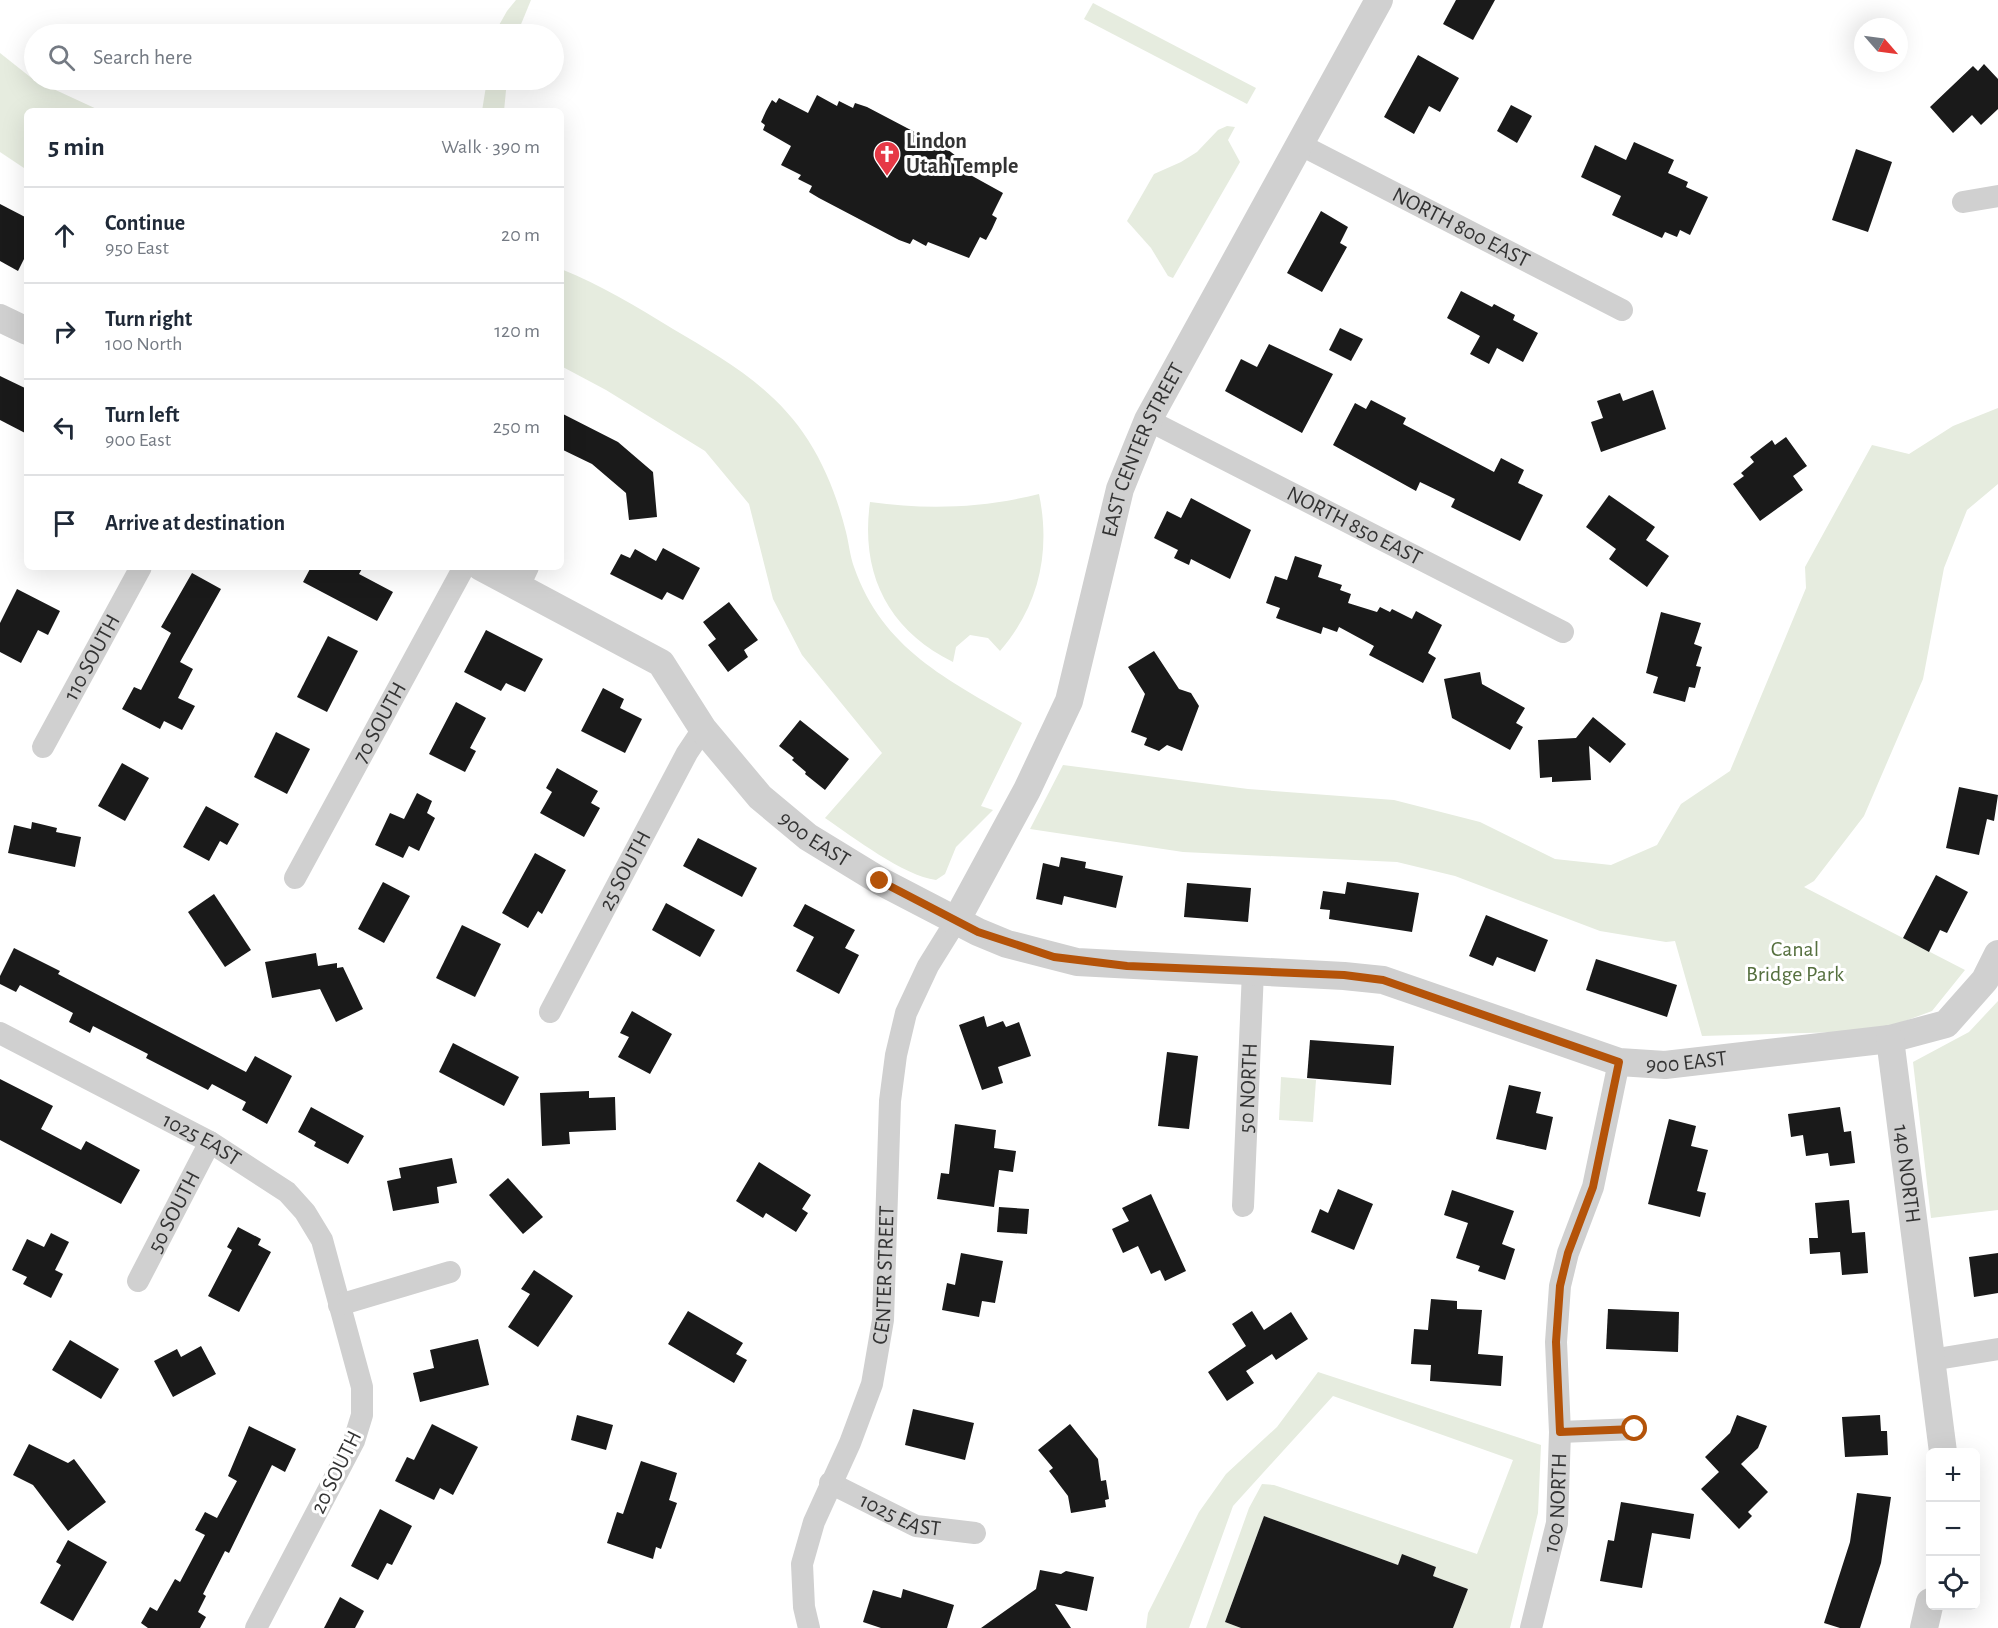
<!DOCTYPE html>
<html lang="en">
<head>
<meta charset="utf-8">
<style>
  :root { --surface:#fff; --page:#f6f6f7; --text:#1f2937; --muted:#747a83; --line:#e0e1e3 }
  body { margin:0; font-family:"Alegreya Sans",sans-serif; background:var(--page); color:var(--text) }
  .controls { position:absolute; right:18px; bottom:18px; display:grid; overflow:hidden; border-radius:9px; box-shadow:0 6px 24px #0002 }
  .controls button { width:54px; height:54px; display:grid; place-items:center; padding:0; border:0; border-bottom:2px solid var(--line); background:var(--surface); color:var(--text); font:30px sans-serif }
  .compass { position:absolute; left:1854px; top:18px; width:54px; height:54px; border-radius:50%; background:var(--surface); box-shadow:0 6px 24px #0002; rotate:118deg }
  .stop { position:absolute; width:18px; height:18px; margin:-14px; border:4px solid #b45309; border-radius:50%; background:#fff }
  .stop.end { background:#b45309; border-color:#fff; box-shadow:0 2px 6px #0008 }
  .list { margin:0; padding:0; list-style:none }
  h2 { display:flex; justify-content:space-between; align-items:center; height:78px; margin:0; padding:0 24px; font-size:26px }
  h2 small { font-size:20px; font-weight:400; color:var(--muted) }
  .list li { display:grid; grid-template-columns:39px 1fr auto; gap:18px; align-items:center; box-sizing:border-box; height:96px; padding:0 24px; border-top:2px solid var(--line) }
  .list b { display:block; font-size:22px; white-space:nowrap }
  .list p { margin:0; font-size:20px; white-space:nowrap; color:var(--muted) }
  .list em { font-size:20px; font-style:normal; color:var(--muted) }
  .icon { flex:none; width:33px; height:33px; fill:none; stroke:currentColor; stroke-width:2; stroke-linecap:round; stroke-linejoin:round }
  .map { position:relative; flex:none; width:1998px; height:1628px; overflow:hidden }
  .search { position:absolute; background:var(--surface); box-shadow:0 6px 24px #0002; left:24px; top:24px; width:540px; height:66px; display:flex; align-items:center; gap:15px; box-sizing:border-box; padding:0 21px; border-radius:33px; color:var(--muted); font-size:22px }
  .panel { position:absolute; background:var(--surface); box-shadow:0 6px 24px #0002; left:24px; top:108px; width:540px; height:462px; border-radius:9px }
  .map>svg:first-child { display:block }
  .green { fill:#e6ecdf }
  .building { fill:#1a1a1a }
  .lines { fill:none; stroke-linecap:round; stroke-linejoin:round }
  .minor { stroke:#d0d0d0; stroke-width:22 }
  .tertiary { stroke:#d0d0d0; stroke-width:28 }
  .route { stroke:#b45309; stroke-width:8 }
  .labels { text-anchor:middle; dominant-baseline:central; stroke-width:6; stroke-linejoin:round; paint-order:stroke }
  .poi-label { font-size:22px; font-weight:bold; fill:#333; stroke:#fff; text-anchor:start }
  .street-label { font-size:22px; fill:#333; stroke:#fff }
  .park-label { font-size:22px; fill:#56703f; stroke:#fff }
</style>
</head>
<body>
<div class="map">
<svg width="1998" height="1628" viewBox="0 0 1998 1628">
  <rect width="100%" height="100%" fill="#fff"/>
  <g class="green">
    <polygon points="516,0 531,0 517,34 494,34 507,11"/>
    <polygon points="1093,3 1256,88 1247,104 1084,19"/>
    <polygon points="0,53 34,80 101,111 27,111 27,170 0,152"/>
    <polygon points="487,80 507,80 504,111 482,111"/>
    <polygon points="1227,126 1235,127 1228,140 1240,162 1173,278 1168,276 1151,248 1127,221 1154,174 1181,162 1197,152 1218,130"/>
    <path d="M561 269C601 285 637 307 673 329 724 359 775 388 808 440 826 468 838 500 846 532 849 544 850 556 854 567 883 651 951 681 1022 723L981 806 993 810 956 847 945 874 936 880C904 876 853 837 825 818L882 753 802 655 773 599 749 504 705 451 606 390 561 366Z"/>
    <polygon points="1998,408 1998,484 1967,510 1944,568 1923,679 1864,816 1814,881 1804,887 1965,970 1932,1011 1878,1031 1702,1036 1675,941 1666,942 1600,931 1455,876 1397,862 1183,852 1030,829 1063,765 1248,789 1394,800 1480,822 1555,859 1611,865 1657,845 1681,804 1730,771 1806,588 1805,567 1872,445 1909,454 1953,426"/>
    <path d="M1039 494C1051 552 1039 606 1000 651L988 638 970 635 956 647 953 662C888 630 860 574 870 502 928 510 983 508 1039 494Z"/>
    <polygon points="1998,1001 1998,1210 1931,1218 1913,1062 1969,1032"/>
    <polygon points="1281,1077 1316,1080 1313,1122 1279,1120"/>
    <polygon points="1318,1372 1541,1445 1538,1513 1510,1628 1453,1628 1468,1589 1433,1576 1436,1567 1402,1555 1398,1565 1264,1516 1225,1622 1241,1628 1206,1628 1249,1508 1262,1484 1274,1485 1477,1554 1513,1460 1333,1396 1233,1506 1189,1628 1146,1628 1148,1613 1199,1512 1226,1474 1277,1427"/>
  </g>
  <g class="building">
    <polygon points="1456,0 1495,0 1473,40 1443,24"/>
    <polygon points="1418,55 1459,78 1440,112 1429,106 1414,134 1384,117"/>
    <polygon points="1984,64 1998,79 1998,109 1981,125 1972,115 1953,133 1930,107 1973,66 1978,71"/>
    <polygon points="817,95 837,106 839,101 853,108 855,103 867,107 947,149 956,156 954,161 967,168 965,172 1003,193 992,215 997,218 992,229 986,240 980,237 969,258 928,242 926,246 913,239 910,244 899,240 819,198 809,192 812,186 798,179 801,175 781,165 791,146 763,130 765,125 761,122 766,111 772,100 776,103 779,98 808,113"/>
    <polygon points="1511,105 1532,116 1517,143 1497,131"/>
    <polygon points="1634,142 1674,160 1668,173 1688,182 1686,187 1708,197 1690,235 1680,230 1677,237 1665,232 1662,238 1612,215 1621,196 1581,177 1595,145 1626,160"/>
    <polygon points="1856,149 1892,162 1868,232 1832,220"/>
    <polygon points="0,204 27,218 27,253 18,271 0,261"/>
    <polygon points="1321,211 1348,227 1340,243 1347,247 1322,292 1287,273"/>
    <polygon points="1461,291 1492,307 1494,304 1515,315 1513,320 1538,333 1523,362 1497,348 1489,364 1470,354 1480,336 1447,318"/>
    <polygon points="1340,328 1363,339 1351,361 1329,350"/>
    <polygon points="1269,344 1333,374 1302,433 1225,391 1241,359 1257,367"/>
    <polygon points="0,376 27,389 27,434 0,420"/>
    <polygon points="1653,390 1666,429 1601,452 1591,422 1603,418 1597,401 1620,393 1623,401"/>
    <polygon points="1371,400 1406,418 1403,424 1494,472 1501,458 1524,470 1518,483 1543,495 1520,541 1451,507 1455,499 1420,482 1416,491 1333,445 1355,403 1366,409"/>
    <polygon points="561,413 618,442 653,472 657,517 629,520 626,493 592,464 561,449"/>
    <polygon points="1786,437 1807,466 1793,476 1803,490 1760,521 1733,484 1744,476 1741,473 1754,462 1750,457 1772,440 1775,445"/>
    <polygon points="1609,495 1655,527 1646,540 1669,556 1647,587 1609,559 1616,549 1586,527"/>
    <polygon points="1191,498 1251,530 1230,579 1191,559 1189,565 1174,558 1178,550 1154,538 1167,511 1181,518"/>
    <polygon points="663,548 700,568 683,600 667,592 662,600 610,574 621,554 630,558 635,549 656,561"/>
    <polygon points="1295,556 1322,565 1318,577 1342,585 1340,590 1351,594 1348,603 1377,612 1380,607 1390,612 1392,609 1412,619 1416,611 1442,625 1428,653 1436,658 1423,683 1369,655 1374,646 1339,627 1337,632 1323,627 1321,634 1276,618 1280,608 1266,603 1275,576 1287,580"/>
    <polygon points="311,567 363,567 359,574 393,592 377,621 303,582"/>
    <polygon points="192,573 221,589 180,662 193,669 178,698 195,706 182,730 164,721 160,729 122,709 134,687 141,690 171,633 161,627"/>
    <polygon points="17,589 60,611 48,635 38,630 21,663 0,652 0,623"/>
    <polygon points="729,602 758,640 744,650 748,657 728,672 708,645 716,639 703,622"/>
    <polygon points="1661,612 1701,623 1694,644 1702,647 1696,666 1701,667 1695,688 1689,687 1685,702 1653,693 1658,677 1646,673"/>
    <polygon points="486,630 543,659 525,692 506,683 501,691 464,672"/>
    <polygon points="328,636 358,651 327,712 297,697"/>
    <polygon points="1154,651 1179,689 1191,693 1199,706 1182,751 1167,745 1159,751 1144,745 1147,738 1131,732 1145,694 1128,667"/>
    <polygon points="1480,672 1482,684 1525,708 1516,723 1523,727 1510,750 1452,718 1444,679"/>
    <polygon points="603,688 624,699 620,708 642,719 625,753 581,731"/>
    <polygon points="456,702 486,718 470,748 476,751 465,772 429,754"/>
    <polygon points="1593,717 1626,744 1610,763 1589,746 1591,780 1552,782 1552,777 1540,778 1538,740 1576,738"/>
    <polygon points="800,720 849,759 825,790 805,774 806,772 792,760 794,758 779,746"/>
    <polygon points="276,732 310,749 287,794 254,777"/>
    <polygon points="122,763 149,778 125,821 98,806"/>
    <polygon points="557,768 598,791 591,803 600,808 584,837 540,813 552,792 546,788"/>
    <polygon points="1959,787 1998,795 1994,821 1987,819 1979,855 1946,848"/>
    <polygon points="417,793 432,801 427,813 435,818 419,851 409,846 403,858 375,845 390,813 404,819"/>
    <polygon points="206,806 239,824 227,845 220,841 209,861 183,847"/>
    <polygon points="32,822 57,828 56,832 81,837 75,867 8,853 14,825 31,829"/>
    <polygon points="698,838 757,868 742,897 683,866"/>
    <polygon points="535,853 566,870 542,914 538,911 528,928 502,913"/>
    <polygon points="1061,857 1086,862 1085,868 1123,876 1116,908 1064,896 1062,905 1036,899 1043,863 1059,867"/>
    <polygon points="1936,875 1968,892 1947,933 1940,930 1929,952 1903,938"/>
    <polygon points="383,882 410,896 384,943 358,929"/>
    <polygon points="1347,882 1419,893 1412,932 1329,919 1330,910 1320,909 1323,891 1345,894"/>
    <polygon points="1187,883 1251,888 1248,922 1184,917"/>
    <polygon points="214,894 251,950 225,967 188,912"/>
    <polygon points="666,903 715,930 700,957 652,930"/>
    <polygon points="805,904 855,930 845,948 859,955 839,994 796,971 814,937 793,926"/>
    <polygon points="1486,915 1548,940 1535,972 1497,957 1493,966 1469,956"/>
    <polygon points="462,925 501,944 475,997 436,978"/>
    <polygon points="14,948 60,971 58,974 246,1072 255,1056 292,1076 267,1124 242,1110 246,1102 212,1084 208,1090 146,1058 148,1054 93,1026 90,1033 69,1022 73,1013 20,985 16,992 0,984 0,976"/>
    <polygon points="316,953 318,966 337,963 337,968 343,967 363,1009 336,1022 320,989 272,998 265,962"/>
    <polygon points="1596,959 1677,985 1667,1017 1586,990"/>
    <polygon points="632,1011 672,1034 650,1074 618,1057 629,1037 620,1033"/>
    <polygon points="984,1016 987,1027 1003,1021 1006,1027 1019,1022 1031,1056 998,1067 1003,1083 982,1090 959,1025"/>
    <polygon points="1310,1040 1394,1046 1391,1085 1307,1078"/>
    <polygon points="453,1043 519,1077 504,1106 439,1072"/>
    <polygon points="1167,1052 1198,1056 1189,1129 1158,1126"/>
    <polygon points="0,1079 53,1106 41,1129 81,1150 86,1141 140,1170 121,1204 0,1140"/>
    <polygon points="1509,1085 1541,1092 1536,1113 1553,1117 1546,1150 1496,1139"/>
    <polygon points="589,1091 589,1098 615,1097 616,1130 569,1132 570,1144 542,1146 540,1093"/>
    <polygon points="311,1107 364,1136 348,1164 314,1146 316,1142 298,1132"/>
    <polygon points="1840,1107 1844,1132 1851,1131 1855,1163 1830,1166 1828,1153 1806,1156 1803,1135 1791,1137 1788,1114"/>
    <polygon points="1669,1119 1696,1126 1691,1146 1708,1150 1697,1191 1706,1193 1700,1217 1648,1204"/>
    <polygon points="955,1124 996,1130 994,1148 1016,1151 1013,1172 999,1170 994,1207 937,1199 941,1173 949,1174"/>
    <polygon points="452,1158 457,1183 437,1187 439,1203 393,1211 387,1181 401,1178 399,1168"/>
    <polygon points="759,1162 811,1195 802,1209 808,1213 796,1232 766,1213 763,1218 736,1201"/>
    <polygon points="508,1178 543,1217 523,1234 489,1195"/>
    <polygon points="1338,1189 1373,1204 1354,1250 1311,1232 1320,1209 1328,1213"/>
    <polygon points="1452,1190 1514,1211 1502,1244 1515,1249 1505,1280 1478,1271 1480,1266 1456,1258 1468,1223 1444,1215"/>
    <polygon points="1151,1194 1186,1271 1165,1281 1160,1270 1151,1274 1138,1246 1123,1253 1112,1229 1129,1221 1122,1208"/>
    <polygon points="1849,1200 1852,1233 1865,1232 1868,1273 1842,1275 1840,1252 1810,1254 1809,1238 1818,1238 1815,1203"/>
    <polygon points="999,1207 1029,1209 1027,1234 997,1232"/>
    <polygon points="238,1227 261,1239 258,1245 271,1252 239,1312 208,1296 232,1250 227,1247"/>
    <polygon points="51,1233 69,1242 55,1270 63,1274 51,1298 23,1284 27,1277 12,1270 27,1239 44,1247"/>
    <polygon points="961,1253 1003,1261 995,1303 982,1301 979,1317 942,1310 947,1283 955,1285"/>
    <polygon points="1998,1253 1998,1293 1974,1297 1969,1257"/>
    <polygon points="534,1270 573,1296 538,1347 508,1327 530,1294 521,1289"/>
    <polygon points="1431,1299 1457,1301 1457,1309 1482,1310 1478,1354 1503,1356 1501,1386 1430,1381 1431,1365 1411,1364 1414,1329 1428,1330"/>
    <polygon points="1608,1309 1679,1312 1678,1352 1606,1349"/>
    <polygon points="688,1311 743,1343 736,1354 747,1360 734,1383 668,1344"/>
    <polygon points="1252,1311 1264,1330 1291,1312 1308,1339 1276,1360 1272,1354 1246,1371 1254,1383 1227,1401 1208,1372 1246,1346 1232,1324"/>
    <polygon points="478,1339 489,1385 420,1402 413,1373 434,1368 430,1350"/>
    <polygon points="70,1340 119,1369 101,1399 52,1370"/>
    <polygon points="201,1346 216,1374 173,1397 154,1361 177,1349 181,1357"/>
    <polygon points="913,1409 974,1423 965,1460 905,1445"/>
    <polygon points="577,1415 613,1425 606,1450 571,1440"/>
    <polygon points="1737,1415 1767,1426 1758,1448 1741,1464 1768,1492 1748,1512 1752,1516 1739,1529 1701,1489 1719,1472 1705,1457 1730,1433"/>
    <polygon points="1880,1415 1881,1431 1887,1431 1888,1455 1845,1457 1842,1417"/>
    <polygon points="432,1424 478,1447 453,1495 440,1488 434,1500 395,1481 407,1457 414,1460"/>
    <polygon points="1070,1424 1098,1459 1101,1481 1106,1480 1109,1499 1105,1500 1106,1507 1071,1513 1068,1496 1049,1471 1053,1468 1038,1450"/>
    <polygon points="249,1426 296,1449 285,1472 272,1465 229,1553 225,1551 203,1594 206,1596 198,1612 206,1617 200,1628 148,1628 141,1623 150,1607 157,1611 175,1579 180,1582 205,1535 195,1530 205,1512 217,1518 237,1481 228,1476"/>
    <polygon points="29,1444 68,1463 74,1459 106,1502 68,1531 33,1485 13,1475"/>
    <polygon points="641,1461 677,1473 669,1500 677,1503 661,1549 656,1547 653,1559 607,1543 617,1512 623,1514"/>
    <polygon points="1857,1493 1891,1497 1881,1563 1860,1628 1840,1628 1824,1623 1850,1542"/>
    <polygon points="1621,1502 1694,1514 1690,1539 1652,1533 1642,1588 1600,1581 1608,1540 1614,1541"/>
    <polygon points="380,1509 412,1526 392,1565 387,1563 378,1580 351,1566"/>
    <polygon points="1264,1516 1398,1565 1402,1554 1436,1567 1433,1576 1468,1589 1453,1628 1241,1628 1225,1622"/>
    <polygon points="68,1540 107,1562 73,1621 40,1603 61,1565 56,1562"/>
    <polygon points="1040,1570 1061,1574 1066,1571 1094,1577 1087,1611 1055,1604 1071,1628 981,1628 1036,1589"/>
    <polygon points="903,1589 954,1605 947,1628 881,1628 863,1622 873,1590 901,1598"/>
    <polygon points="340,1597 364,1611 355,1628 324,1628"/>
  </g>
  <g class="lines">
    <g class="minor">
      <path id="s1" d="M1301 145 1622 310"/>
      <polyline points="1963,202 1998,196"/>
      <path id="s2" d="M1148 420 1563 632"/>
      <polyline points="519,586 528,567"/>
      <path id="s3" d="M43 747 141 567"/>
      <path id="s4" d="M295 878 464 567"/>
      <path id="s5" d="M550 1012 687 753 703 729"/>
      <path id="s6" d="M0 1033 210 1142 287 1192 305 1212 322 1240 362 1387V1415L354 1441 256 1628"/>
      <path id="s7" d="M1243 1206 1253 971"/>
      <path id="s8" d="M138 1281 210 1142"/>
      <polyline points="339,1305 450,1272"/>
      <polyline points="1931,1360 1998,1349"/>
      <polyline points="1560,1432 1636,1429"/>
      <path id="s9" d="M830 1483 916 1526 975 1533"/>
      <path id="s10" d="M809 1628 804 1607 802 1564 814 1522 850 1443 872 1384 883 1320 890 1101 896 1055 906 1013 928 966 956 921"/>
      <path id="s11" d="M1531 1628 1557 1523 1560 1432 1556 1342 1560 1286 1568 1253 1593 1187 1619 1062"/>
    </g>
    <g class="tertiary">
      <polyline points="0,318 27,331"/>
      <path id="s12" d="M481 567 661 663 703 729 760 797 808 837 880 881 978 932 1007 944 1077 962 1344 976 1383 980 1619 1062 1665 1065 1890 1039 1946 1024 1985 980 1998 954"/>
      <path id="s13" d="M956 921 1027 790 1069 701 1120 489 1148 420 1379 0"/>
      <path id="s14" d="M1890 1039 1943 1452"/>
      <polyline points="1924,1628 1930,1602"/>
    </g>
  </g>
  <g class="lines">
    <polyline class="route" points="880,881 978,932 1054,957 1127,966 1344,975 1383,980 1619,1062 1593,1187 1568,1253 1560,1286 1556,1342 1560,1432 1635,1429"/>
  </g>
  <defs>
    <g id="church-pin" transform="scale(1.35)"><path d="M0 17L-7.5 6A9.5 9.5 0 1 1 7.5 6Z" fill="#e63946" stroke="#fff"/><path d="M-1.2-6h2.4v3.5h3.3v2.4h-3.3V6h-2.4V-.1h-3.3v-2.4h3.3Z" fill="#fff"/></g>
  </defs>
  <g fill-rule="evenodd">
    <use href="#church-pin" x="887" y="154"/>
  </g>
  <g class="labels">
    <g class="poi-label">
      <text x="906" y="141">Lindon<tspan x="906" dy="25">Utah Temple</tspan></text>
    </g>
    <g class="street-label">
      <text stroke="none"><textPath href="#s1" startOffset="180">NORTH 800 EAST</textPath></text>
      <text stroke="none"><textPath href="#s13" startOffset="510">EAST CENTER STREET</textPath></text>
      <text stroke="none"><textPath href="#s2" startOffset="232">NORTH 850 EAST</textPath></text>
      <text stroke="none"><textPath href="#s3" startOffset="102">110 SOUTH</textPath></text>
      <text stroke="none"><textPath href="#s4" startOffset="177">70 SOUTH</textPath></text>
      <text stroke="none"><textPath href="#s12" startOffset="440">900 EAST</textPath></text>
      <text stroke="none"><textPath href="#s5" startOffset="160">25 SOUTH</textPath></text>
      <text stroke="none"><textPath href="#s12" startOffset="1356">900 EAST</textPath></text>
      <text stroke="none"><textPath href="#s7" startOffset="118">50 NORTH</textPath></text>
      <text stroke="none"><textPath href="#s6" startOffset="228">1025 EAST</textPath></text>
      <text stroke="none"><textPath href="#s14" startOffset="136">140 NORTH</textPath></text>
      <text stroke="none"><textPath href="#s8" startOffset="78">50 SOUTH</textPath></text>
      <text stroke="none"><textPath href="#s10" startOffset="368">CENTER STREET</textPath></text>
      <text transform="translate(336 1472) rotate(-64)">20 SOUTH</text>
      <text stroke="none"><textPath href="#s11" startOffset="128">100 NORTH</textPath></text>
      <text stroke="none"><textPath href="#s9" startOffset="78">1025 EAST</textPath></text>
    </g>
    <g class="park-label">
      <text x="1795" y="949">Canal<tspan x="1795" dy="25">Bridge Park</tspan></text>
    </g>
  </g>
</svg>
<div class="controls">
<button>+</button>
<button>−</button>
<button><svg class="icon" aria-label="locate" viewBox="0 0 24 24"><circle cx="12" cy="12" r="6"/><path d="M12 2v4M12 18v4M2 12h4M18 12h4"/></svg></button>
</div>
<svg class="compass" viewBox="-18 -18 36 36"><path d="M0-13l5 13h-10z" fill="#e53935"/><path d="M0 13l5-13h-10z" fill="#747a83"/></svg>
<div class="stop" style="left:1635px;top:1429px"></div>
<div class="stop end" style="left:880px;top:881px"></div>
<div class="search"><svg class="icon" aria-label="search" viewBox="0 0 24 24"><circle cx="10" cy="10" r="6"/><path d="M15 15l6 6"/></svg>Search here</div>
<section class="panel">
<h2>5 min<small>Walk · 390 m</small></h2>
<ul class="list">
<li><svg class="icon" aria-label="ahead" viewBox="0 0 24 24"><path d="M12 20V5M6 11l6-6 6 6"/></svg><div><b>Continue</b><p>950 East</p></div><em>20 m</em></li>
<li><svg class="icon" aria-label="right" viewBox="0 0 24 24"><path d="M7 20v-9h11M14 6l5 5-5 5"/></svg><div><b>Turn right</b><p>100 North</p></div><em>120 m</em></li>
<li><svg class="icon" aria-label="left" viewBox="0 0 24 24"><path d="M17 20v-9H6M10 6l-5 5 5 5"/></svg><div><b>Turn left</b><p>900 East</p></div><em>250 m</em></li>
<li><svg class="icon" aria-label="arrive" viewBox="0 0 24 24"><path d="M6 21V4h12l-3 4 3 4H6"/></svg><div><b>Arrive at destination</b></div></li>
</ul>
</section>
</div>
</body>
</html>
